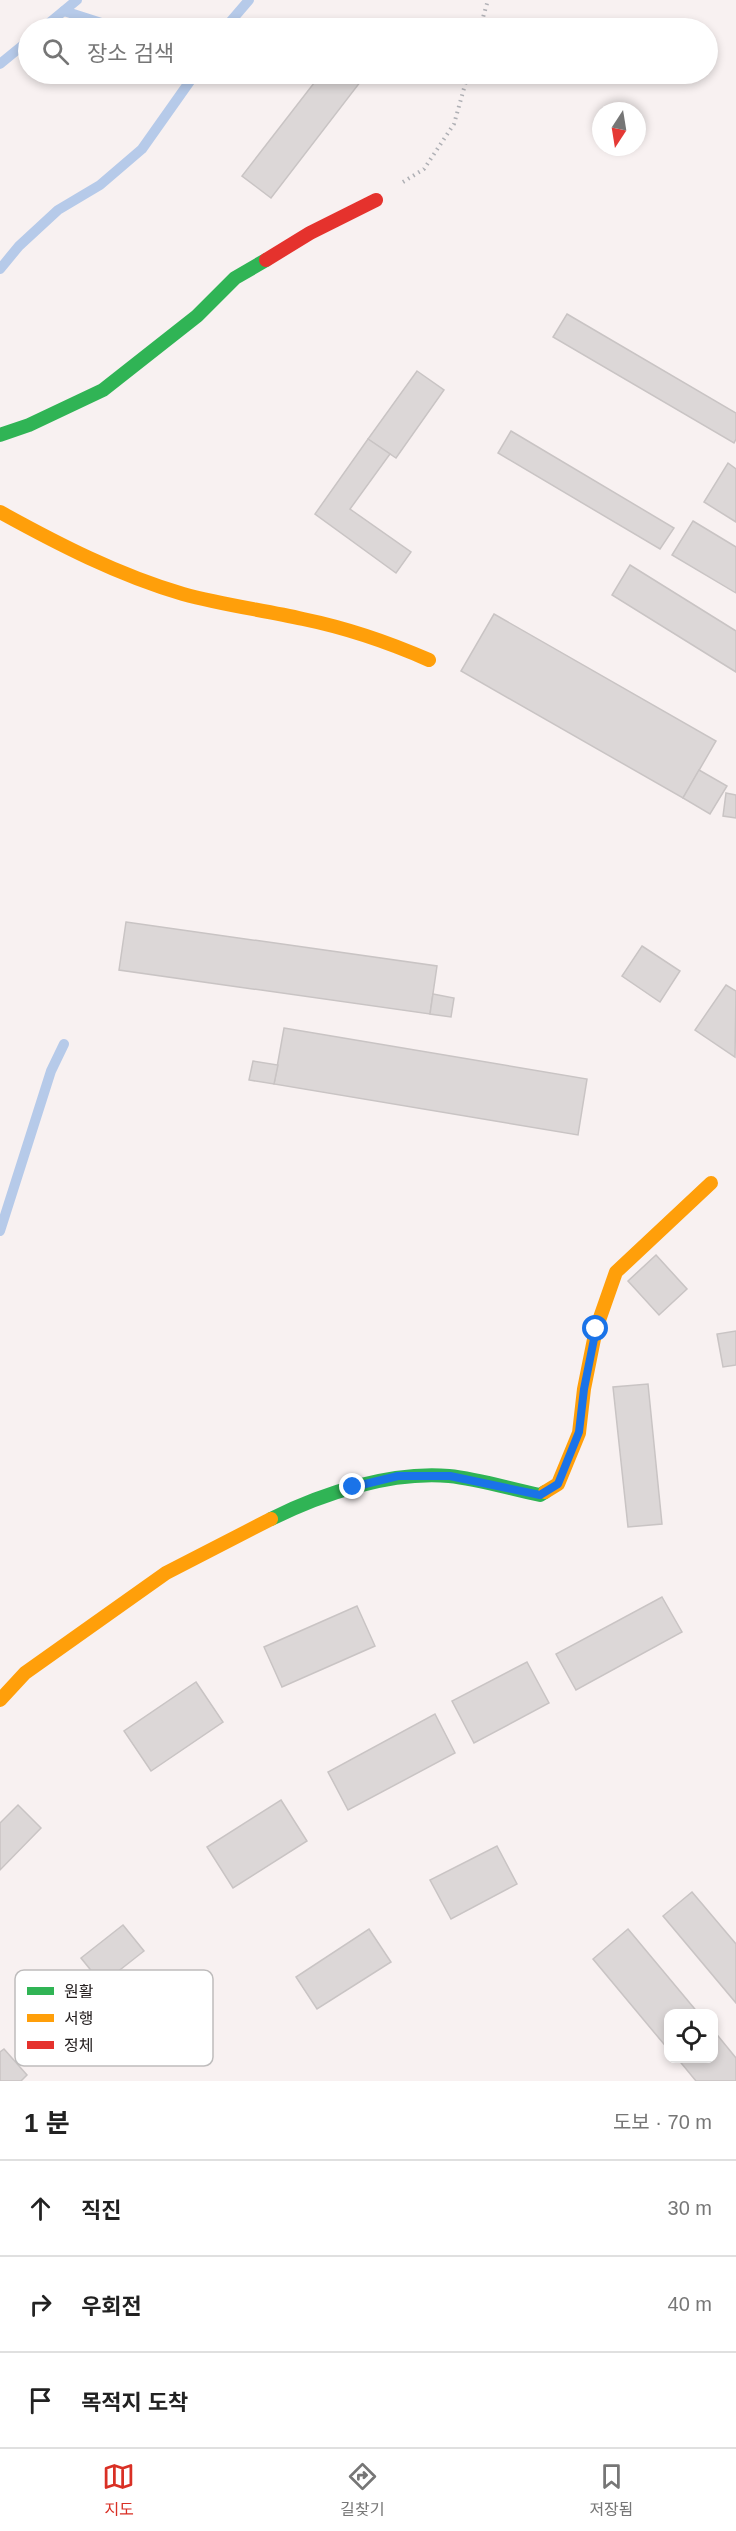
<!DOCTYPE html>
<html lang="ko">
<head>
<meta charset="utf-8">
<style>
  :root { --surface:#fff; --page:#f2f2f2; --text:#222; --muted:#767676; --line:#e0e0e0; --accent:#d93025 }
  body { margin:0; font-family:Arial,"Noto Sans KR",sans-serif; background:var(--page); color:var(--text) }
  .controls { position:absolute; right:18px; bottom:18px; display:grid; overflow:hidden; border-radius:12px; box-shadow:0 3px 9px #0003 }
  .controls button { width:54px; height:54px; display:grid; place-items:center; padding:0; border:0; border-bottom:2px solid var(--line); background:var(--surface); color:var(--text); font:30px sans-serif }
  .compass { position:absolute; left:592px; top:102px; width:54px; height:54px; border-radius:50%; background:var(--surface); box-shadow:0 3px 9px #0003; rotate:192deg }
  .stop { position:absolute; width:18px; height:18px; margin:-14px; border:4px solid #1a73e8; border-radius:50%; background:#fff }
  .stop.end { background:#1a73e8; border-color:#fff; box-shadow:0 2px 6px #0008 }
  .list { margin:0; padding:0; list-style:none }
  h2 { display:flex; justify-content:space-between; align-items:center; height:78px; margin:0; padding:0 24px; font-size:26px }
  h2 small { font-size:20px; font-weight:400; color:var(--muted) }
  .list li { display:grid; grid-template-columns:39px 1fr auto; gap:18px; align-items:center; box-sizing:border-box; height:96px; padding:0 24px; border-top:2px solid var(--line) }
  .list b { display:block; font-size:22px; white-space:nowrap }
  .list em { font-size:20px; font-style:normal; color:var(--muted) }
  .icon { flex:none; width:33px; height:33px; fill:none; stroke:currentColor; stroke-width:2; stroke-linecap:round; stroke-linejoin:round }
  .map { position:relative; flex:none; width:736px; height:2081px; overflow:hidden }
  .search { position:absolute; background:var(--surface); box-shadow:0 3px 9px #0003; left:18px; right:18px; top:18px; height:66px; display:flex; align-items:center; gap:15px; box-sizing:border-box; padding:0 21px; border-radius:33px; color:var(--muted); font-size:22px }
  .sheet { height:366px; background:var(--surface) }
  nav { display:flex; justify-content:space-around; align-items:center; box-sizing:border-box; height:84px; border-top:2px solid var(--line); background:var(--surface); font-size:16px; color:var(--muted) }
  nav a { display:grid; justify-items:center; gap:3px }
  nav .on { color:var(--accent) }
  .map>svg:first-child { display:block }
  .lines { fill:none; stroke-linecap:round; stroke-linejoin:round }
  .stream { stroke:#b6cae9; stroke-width:10 }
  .building { fill:#dcd7d7; stroke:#c9c4c4; stroke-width:1.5 }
  .path { stroke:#afb0b5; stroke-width:4; stroke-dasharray:1.5 4.5; stroke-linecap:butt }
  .fast { stroke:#30b455; stroke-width:14 }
  .slow { stroke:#ff9f0a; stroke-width:14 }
  .jam { stroke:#e5322d; stroke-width:14 }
  .route { stroke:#1a73e8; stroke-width:8 }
  .key { fill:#fff; stroke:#bebcbc; stroke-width:1.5 }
  .key-label { font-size:16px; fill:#262121 }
</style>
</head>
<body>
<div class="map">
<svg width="736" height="2081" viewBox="0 0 736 2081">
  <rect width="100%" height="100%" fill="#f8f1f1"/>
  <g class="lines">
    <g class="stream">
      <polyline points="64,11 117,28"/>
      <polyline points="43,28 77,0"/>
      <polyline points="225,28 249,0"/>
      <polyline points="0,64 28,41"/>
      <polyline points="0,269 19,246 58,210 100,185 142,149 195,74"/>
      <polyline points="0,1231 51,1071 64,1044"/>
    </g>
  </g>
  <g class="building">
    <polygon points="321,74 351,74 361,81 271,198 242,176"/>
    <polygon points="567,314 736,413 736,439 734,443 553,337"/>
    <polygon points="417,371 444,390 396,458 368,439"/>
    <polygon points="511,431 674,528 660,549 498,453"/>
    <polygon points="368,439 390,454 350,509 411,552 396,573 315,514"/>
    <polygon points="728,463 736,469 736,522 704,502"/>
    <polygon points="693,521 736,547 736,593 672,555"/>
    <polygon points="630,565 736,631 736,672 612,595"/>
    <polygon points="494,614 716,741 683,798 461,671"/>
    <polygon points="699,770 727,786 710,814 683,798"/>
    <polygon points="726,793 736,795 736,818 723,816"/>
    <polygon points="126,922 437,966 430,1014 119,970"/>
    <polygon points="642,946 680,971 660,1002 622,976"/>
    <polygon points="726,985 736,991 735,1057 695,1030"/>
    <polygon points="433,994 454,998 451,1017 430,1014"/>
    <polygon points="284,1028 587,1079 578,1135 274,1084"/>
    <polygon points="253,1061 278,1065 274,1084 249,1080"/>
    <polygon points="656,1255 687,1289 659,1315 628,1281"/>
    <polygon points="736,1331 736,1365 723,1367 717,1334"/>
    <polygon points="648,1384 662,1524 628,1527 613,1387"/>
    <polygon points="662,1597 682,1632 576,1690 556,1654"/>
    <polygon points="357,1606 375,1646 282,1687 264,1647"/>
    <polygon points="527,1662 549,1703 474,1743 452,1701"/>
    <polygon points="196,1682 223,1722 151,1771 124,1731"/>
    <polygon points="435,1714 455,1753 348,1810 328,1772"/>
    <polygon points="281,1800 307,1841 233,1888 207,1847"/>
    <polygon points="18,1805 41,1828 0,1870 0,1823"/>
    <polygon points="497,1846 517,1884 451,1919 430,1880"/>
    <polygon points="692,1892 736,1944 736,2003 663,1916"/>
    <polygon points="123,1925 144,1951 102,1984 81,1958"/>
    <polygon points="369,1929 391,1962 317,2009 296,1977"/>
    <polygon points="628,1929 699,2014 668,2014 668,2049 593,1959"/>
    <polygon points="714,2031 736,2058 736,2081 696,2081 677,2058 714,2058"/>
    <polygon points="4,2049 27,2075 21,2081 0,2081 0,2052"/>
  </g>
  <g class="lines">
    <g class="path">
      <polyline points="480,28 488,0"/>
      <polyline points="403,182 424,169 454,124 468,74"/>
    </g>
    <g class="fast">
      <polyline points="0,435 29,425 103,390 197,316 235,278 266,260"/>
      <path d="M271 1519C323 1493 391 1471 449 1476 479 1479 510 1489 540 1495L545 1492"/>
    </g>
    <g class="slow">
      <path d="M0 512C58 544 118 575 183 594 223 605 263 610 303 619 347 628 388 642 429 660"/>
      <polyline points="545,1492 558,1484 579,1433 584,1389 596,1329 616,1272 711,1183"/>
      <polyline points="0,1700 25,1673 166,1573 271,1519"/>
    </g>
    <polyline class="jam" points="266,260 310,233 376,200"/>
  </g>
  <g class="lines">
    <polyline class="route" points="353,1487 398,1476 450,1476 540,1495 558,1484 579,1432 584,1389 596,1329"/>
  </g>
  <rect x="15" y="1970" width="198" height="96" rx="9" class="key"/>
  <rect x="27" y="1987" width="27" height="8" fill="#30b455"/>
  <rect x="27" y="2014" width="27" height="8" fill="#ff9f0a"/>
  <rect x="27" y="2041" width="27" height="8" fill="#e5322d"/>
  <g class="key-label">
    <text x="64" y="1997">원활</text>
    <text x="64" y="2024">서행</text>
    <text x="64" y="2051">정체</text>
  </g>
</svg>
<div class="controls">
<button><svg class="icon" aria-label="locate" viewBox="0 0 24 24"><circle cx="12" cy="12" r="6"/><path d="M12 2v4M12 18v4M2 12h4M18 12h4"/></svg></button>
</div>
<svg class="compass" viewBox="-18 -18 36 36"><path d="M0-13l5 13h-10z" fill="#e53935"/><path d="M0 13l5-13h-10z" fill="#767676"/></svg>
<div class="stop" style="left:596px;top:1329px"></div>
<div class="stop end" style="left:353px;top:1487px"></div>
<div class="search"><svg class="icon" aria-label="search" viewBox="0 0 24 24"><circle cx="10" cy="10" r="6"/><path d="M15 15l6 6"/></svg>장소 검색</div>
</div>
<section class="sheet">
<h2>1 분<small>도보 · 70 m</small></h2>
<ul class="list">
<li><svg class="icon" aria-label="ahead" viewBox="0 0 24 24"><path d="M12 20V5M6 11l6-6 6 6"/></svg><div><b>직진</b></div><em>30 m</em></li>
<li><svg class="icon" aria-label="right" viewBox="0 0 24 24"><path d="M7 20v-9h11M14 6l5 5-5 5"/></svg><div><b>우회전</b></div><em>40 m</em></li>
<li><svg class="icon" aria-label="arrive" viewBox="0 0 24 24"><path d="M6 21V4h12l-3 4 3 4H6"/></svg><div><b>목적지 도착</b></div></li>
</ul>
</section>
<nav>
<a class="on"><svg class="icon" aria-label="map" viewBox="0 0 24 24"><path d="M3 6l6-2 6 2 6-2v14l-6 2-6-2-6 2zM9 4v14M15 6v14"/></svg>지도</a>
<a><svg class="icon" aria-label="directions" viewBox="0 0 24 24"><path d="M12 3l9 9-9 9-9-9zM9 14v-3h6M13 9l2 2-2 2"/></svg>길찾기</a>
<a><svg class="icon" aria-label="saved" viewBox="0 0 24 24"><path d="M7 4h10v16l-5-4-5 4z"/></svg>저장됨</a>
</nav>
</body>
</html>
